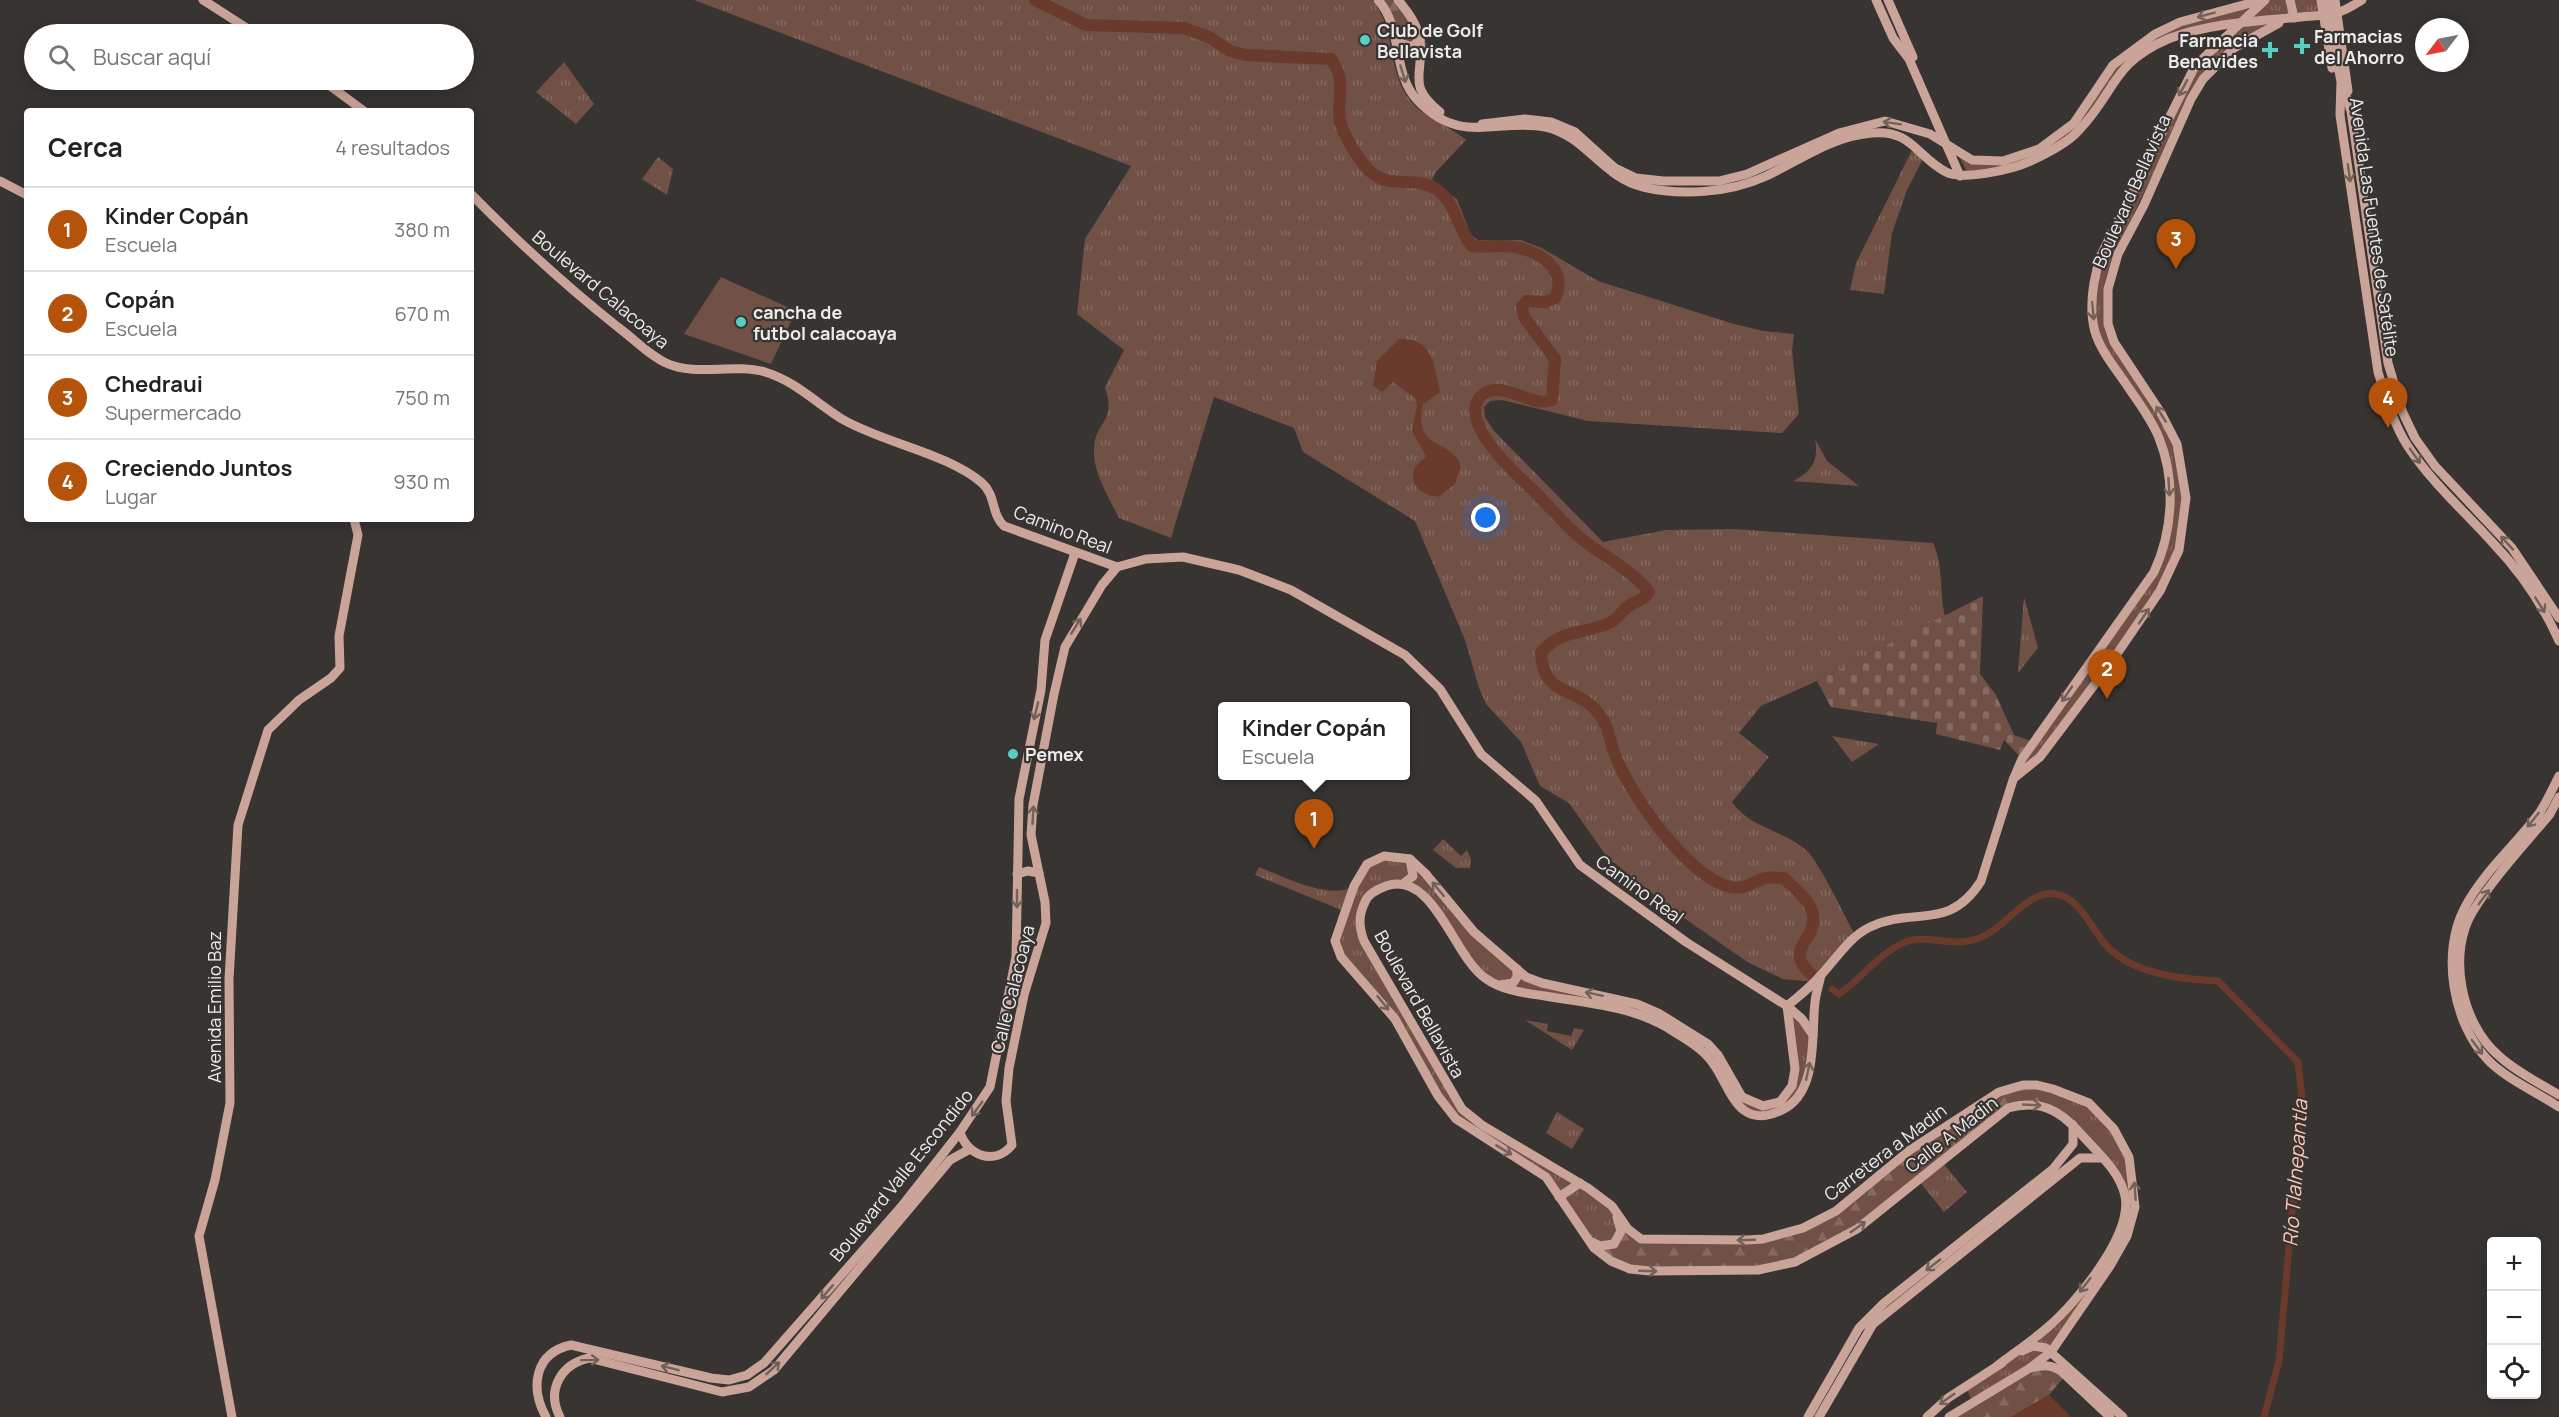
<!DOCTYPE html>
<html lang="es">
<head>
<meta charset="utf-8">
<style>
  :root { --surface:#fff; --page:#f2f2f2; --text:#222; --muted:#767676; --line:#e0e0e0; --accent:#b45309 }
  body { margin:0; font-family:Manrope,sans-serif; background:var(--page); color:var(--text) }
  .controls { position:absolute; right:18px; bottom:18px; display:grid; overflow:hidden; border-radius:6px; box-shadow:0 3px 15px #0003 }
  .controls button { width:54px; height:54px; display:grid; place-items:center; padding:0; border:0; border-bottom:2px solid var(--line); background:var(--surface); color:var(--text); font:30px sans-serif }
  .compass { position:absolute; left:2415px; top:18px; width:54px; height:54px; border-radius:50%; background:var(--surface); box-shadow:0 3px 15px #0003; rotate:238deg }
  .you { position:absolute; left:1486px; top:518px; width:21px; height:21px; margin:-15px; border:4px solid #fff; border-radius:50%; background:#1a73e8; box-shadow:0 0 0 9px #1a73e833 }
  .badge { display:grid; place-items:center; width:39px; height:39px; border-radius:50%; background:var(--accent); color:#fff; font-size:20px; font-weight:700 }
  .pin { position:absolute; translate:-50% -50px; filter:drop-shadow(0 2px 3px #0008) }
  .pin::after { content:''; position:absolute; top:32px; width:21px; height:18px; background:inherit; clip-path:polygon(0 0,100% 0,50% 100%) }
  .popup { position:absolute; left:1218px; top:702px; width:192px; height:78px; box-sizing:border-box; display:grid; place-content:center; border-radius:6px; background:var(--surface); filter:drop-shadow(0 2px 4px #0005); font-size:20px; white-space:nowrap; color:var(--muted) }
  .popup b { font-size:22px; color:var(--text) }
  .popup::after { content:''; position:absolute; left:50%; top:100%; margin-left:-12px; border:12px solid transparent; border-top-color:var(--surface) }
  .list { margin:0; padding:0; list-style:none }
  h2 { display:flex; justify-content:space-between; align-items:center; height:78px; margin:0; padding:0 24px; font-size:26px }
  h2 small { font-size:20px; font-weight:400; color:var(--muted) }
  .list li { display:grid; grid-template-columns:39px 1fr auto; gap:18px; align-items:center; box-sizing:border-box; height:84px; padding:0 24px; border-top:2px solid var(--line) }
  .list b { display:block; font-size:22px; white-space:nowrap }
  .list p { margin:0; font-size:20px; white-space:nowrap; color:var(--muted) }
  .list em { font-size:20px; font-style:normal; color:var(--muted) }
  .icon { flex:none; width:33px; height:33px; fill:none; stroke:currentColor; stroke-width:2; stroke-linecap:round; stroke-linejoin:round }
  .map { position:relative; flex:none; width:2559px; height:1417px; overflow:hidden }
  .search { position:absolute; background:var(--surface); box-shadow:0 3px 15px #0003; left:24px; top:24px; width:450px; height:66px; display:flex; align-items:center; gap:15px; box-sizing:border-box; padding:0 21px; border-radius:33px; color:var(--muted); font-size:22px }
  .panel { position:absolute; background:var(--surface); box-shadow:0 3px 15px #0003; left:24px; top:108px; width:450px; height:414px; border-radius:6px }
  .map>svg:first-child { display:block }
  .grass { fill:url(#grass-tufts) }
  .forest { fill:url(#forest-firs) }
  .cemetery { fill:url(#cemetery-stones) }
  .pitch { fill:#715046 }
  .water { fill:#6a3a2c }
  .lines { fill:none; stroke-linecap:round; stroke-linejoin:round }
  .canal { stroke:#6a3a2c; stroke-width:7 }
  .river { stroke:#6a3a2c; stroke-width:12 }
  .secondary { stroke:#cba499; stroke-width:9 }
  .secondary-bridge { stroke:#cba499; stroke-width:9 }
  .oneway { stroke:#72615b }
  .poi-dot { fill:#56cec3; stroke:#373432; stroke-width:2 }
  .labels { text-anchor:middle; dominant-baseline:central; stroke-width:4.5; stroke-linejoin:round; paint-order:stroke }
  .poi-label { font-size:18px; font-weight:bold; fill:#eeebeb; stroke:#373432; text-anchor:start }
  .street-label { font-size:18px; fill:#eeebeb; stroke:#373432 }
  .water-label { font-size:20px; font-style:italic; fill:#fac8b9; stroke:#373432 }
</style>
</head>
<body>
<div class="map">
<svg width="2559" height="1417" viewBox="0 0 2559 1417">
  <defs>
    <pattern id="grass-tufts" width="24" height="20" patternUnits="userSpaceOnUse" patternTransform="scale(1.5)"><rect width="24" height="20" fill="#715046"/><path d="M3 7l-1-3M5 7V3M7 7l1-3M15 17l-1-3M17 17v-4M19 17l1-3" fill="none" stroke="#866961"/></pattern>
    <pattern id="forest-firs" width="22" height="20" patternUnits="userSpaceOnUse" patternTransform="scale(1.5)"><rect width="22" height="20" fill="#715046"/><path d="M5 1l3.5 6h-7zM16 11l3.5 6h-7z" fill="#866961"/></pattern>
    <pattern id="cemetery-stones" width="16" height="16" patternUnits="userSpaceOnUse" patternTransform="scale(1.5)"><rect width="16" height="16" fill="#715046"/><path d="M2 7V4a2 2 0 0 1 4 0v3zM10 15v-3a2 2 0 0 1 4 0v3z" fill="#866961"/></pattern>
  </defs>
  <rect width="100%" height="100%" fill="#373432"/>
  <g class="grass">
    <path d="M694 0H1372C1396 28 1387 66 1407 96 1421 118 1446 123 1466 140L1436 172 1432 180 1434 184 1457 199 1471 235 1478 240H1521L1542 248 1598 281 1734 324 1764 331 1794 334 1792 351 1799 414 1782 433 1588 421 1502 400 1490 401 1484 407 1485 417 1494 431 1603 542 1666 530 1734 529 1933 543C1944 566 1939 591 1945 616L1817 681 1761 706 1739 733 1769 757 1732 802C1750 828 1783 830 1806 850 1819 861 1845 917 1855 935L1814 982 1783 979 1749 963 1678 914 1607 857 1569 803 1540 786 1521 742 1486 704 1479 688 1465 640 1415 521 1303 452 1294 428 1214 397 1171 538 1119 518C1109 498 1092 471 1094 448 1095 421 1117 423 1105 387L1124 350 1077 314 1085 239 1131 166Z"/>
    <polygon points="2270,0 2320,0 2322,14 2205,27 2148,47 2079,130 2020,164 1967,172 1957,152 1969,158 2006,159 2063,135 2113,67 2155,35 2225,11"/>
    <polygon points="2270,24 2232,45 2200,76 2111,261 2104,286 2105,321 2168,425 2186,498 2171,571 2040,757 2013,780 2154,572 2170,513 2164,453 2098,332 2095,318 2097,277 2110,243 2196,68 2237,27"/>
    <polygon points="564,62 594,104 576,124 536,92"/>
    <polygon points="1914,146 1923,159 1907,190 1892,233 1884,294 1850,290 1856,263"/>
    <polygon points="658,157 673,169 667,195 642,179"/>
    <path d="M1815 439 1827 461 1859 486 1793 481C1812 472 1819 460 1815 439Z"/>
    <polygon points="2024,597 2038,648 2018,673"/>
    <polygon points="1832,736 1879,744 1852,762"/>
    <polygon points="1443,839 1461,856 1467,850 1471,859 1470,868 1456,868 1433,850"/>
    <path d="M1376 859H1410L1465 922 1526 977 1637 1004 1708 1044 1742 1097 1774 1104 1792 1086 1787 1006 1813 1035 1805 1081 1783 1109 1749 1113 1715 1065 1657 1022 1488 981 1429 901 1403 884 1367 898 1360 931 1462 1109 1612 1206 1619 1222 1614 1244 1590 1241 1546 1177 1456 1119 1395 1019 1336 949 1344 911 1255 875 1259 867C1282 876 1328 900 1352 887 1361 882 1369 867 1376 859Z"/>
    <polygon points="1525,1020 1548,1024 1547,1031 1571,1036 1574,1028 1584,1030 1572,1050"/>
    <polygon points="2066,1098 2098,1111 2129,1157 2132,1221 2051,1352 1973,1402 1965,1387 2048,1327 2104,1260 2125,1210 2120,1182 2060,1113 2060,1105"/>
    <polygon points="1557,1112 1584,1129 1572,1149 1546,1133"/>
    <polygon points="1942,1162 1967,1192 1944,1212 1919,1181"/>
  </g>
  <g class="forest">
    <polygon points="1379,0 1404,0 1418,22 1431,57 1417,55 1415,43 1398,41"/>
    <polygon points="2037,1085 2066,1098 2060,1105 2060,1113 2019,1105 1878,1213 1776,1267 1640,1271 1611,1261 1600,1246 1607,1246 1620,1231 1634,1235 1747,1240 1813,1224 1910,1150 1989,1097"/>
    <polygon points="2043,1365 2064,1377 2049,1395 2011,1417 1949,1417"/>
  </g>
  <polygon class="cemetery" points="1983,596 1980,674 1996,695 2014,735 2034,742 2022,759 2004,740 2000,750 1936,734 1937,723 1831,707 1817,681"/>
  <polygon class="pitch" points="721,277 796,311 771,364 684,334"/>
  <g class="water">
    <path d="M1399 339C1433 338 1433 363 1440 390L1439 393 1423 404C1412 451 1452 438 1461 466L1455 484 1440 496C1426 498 1409 487 1414 470 1416 464 1422 461 1426 456L1412 431 1417 405 1415 398 1393 382 1382 392 1373 386 1377 361Z"/>
    <polygon points="2049,1395 2071,1417 2011,1417"/>
  </g>
  <g class="lines">
    <path class="canal" d="M1832 989 1839 994C1861 979 1876 957 1899 945 1927 929 1952 953 1986 935 2011 922 2035 880 2067 898 2082 907 2092 927 2102 940 2127 974 2180 979 2218 981L2298 1062 2302 1099 2279 1361 2264 1417"/>
    <path class="river" d="M1035 0 1086 25 1184 28 1209 37 1230 51 1246 55 1331 59C1334 64 1338 70 1339 75 1343 90 1337 106 1340 121 1343 134 1352 148 1359 158 1384 197 1408 172 1436 189 1456 202 1457 229 1472 246 1486 248 1500 244 1514 247 1539 251 1569 269 1555 298L1545 302 1527 301 1522 306 1524 317 1555 359 1552 400C1532 408 1504 381 1485 393 1450 416 1518 476 1535 492 1549 506 1562 522 1577 535 1600 555 1629 567 1649 592 1645 599 1637 601 1630 605 1620 612 1618 621 1604 625 1580 634 1558 631 1541 653 1543 699 1578 685 1599 714 1609 727 1609 738 1614 752 1628 792 1688 878 1731 887 1746 890 1752 882 1765 878 1771 877 1778 878 1784 878 1794 888 1811 900 1813 916 1816 943 1782 948 1812 975"/>
    <g class="secondary">
      <polyline points="203,0 256,34"/>
      <path d="M1378 0C1404 29 1391 73 1418 101 1461 146 1496 118 1545 127 1585 135 1603 178 1643 187 1680 196 1729 193 1764 177 1799 161 1832 136 1872 133 1911 129 1917 157 1946 172 1963 181 2014 169 2031 161 2048 153 2068 143 2080 129 2116 91 2112 63 2168 39 2208 23 2258 21 2301 17 2312 16 2325 16 2336 13 2345 11 2354 5 2362 0"/>
      <path d="M1398 0C1408 12 1418 25 1420 41 1424 76 1406 84 1440 112"/>
      <polyline points="1876,0 1893,38 1909,59 1960,176"/>
      <polyline points="1888,0 1913,57"/>
      <polyline points="2290,0 2294,18"/>
      <polyline points="2321,0 2332,68"/>
      <polyline points="2335,0 2348,91"/>
      <polyline points="1397,42 1412,47 1420,40"/>
      <path d="M2336 55 2341 82 2340 115 2378 372C2386 397 2393 423 2407 445 2431 482 2463 510 2492 542 2520 571 2543 605 2559 641"/>
      <polyline points="322,80 364,111"/>
      <polyline points="2343,87 2351,111 2388,363 2403,413 2415,438 2435,466 2512,548 2559,618"/>
      <polyline points="1482,124 1525,119 1551,122 1575,132 1615,168 1636,178 1663,181 1719,181 1747,174 1839,133 1885,121 1930,134 1972,160 2003,161 2039,149 2074,123 2113,65 2155,34 2180,22 2262,0"/>
      <polyline points="0,181 27,195"/>
      <path d="M471 194C518 242 566 286 619 328 634 339 649 355 666 363 696 377 733 363 765 372 795 381 816 403 842 419 883 443 947 453 982 483 996 495 991 514 1004 526L1117 567"/>
      <path d="M2559 776C2553 788 2547 801 2540 812 2516 845 2482 873 2464 909 2441 954 2453 1023 2487 1059 2503 1077 2538 1093 2559 1107"/>
      <polyline points="2014,778 2040,757 2110,664 2160,591 2179,550 2186,498 2177,444 2161,413 2114,342 2108,324 2108,289 2118,254 2144,205 2191,99 2203,79 2234,48 2279,23"/>
      <path d="M2559 797 2550 814C2524 845 2495 876 2473 911 2447 953 2461 1023 2498 1055 2515 1071 2539 1083 2559 1095"/>
      <polyline points="1017,874 1028,871 1039,873"/>
      <polyline points="1403,884 1413,876 1410,859"/>
      <path d="M1821 975C1819 984 1816 993 1815 1002 1811 1035 1819 1092 1782 1110 1734 1133 1731 1082 1708 1057 1697 1044 1681 1037 1668 1028 1631 1006 1587 1003 1545 996 1525 993 1503 991 1485 978 1453 956 1434 870 1386 886 1378 889 1368 894 1365 902 1358 916 1359 927 1364 941L1462 1109 1482 1125 1588 1188 1612 1206 1628 1229 1641 1239 1747 1240 1763 1239 1803 1228 1836 1211 1910 1150 1999 1092 2023 1085H2037L2053 1089 2089 1103 2114 1129 2129 1157 2135 1207 2127 1236 2110 1266 2051 1352 2030 1368"/>
      <polyline points="1500,985 1513,983 1517,977 1517,969"/>
      <path d="M1787 1006 1795 1069 1792 1086 1780 1102 1763 1106 1742 1097 1718 1055 1708 1044 1660 1014 1637 1004 1542 983 1526 977 1474 932 1425 873 1410 859 1384 856 1367 864 1354 886 1335 941 1341 957 1395 1019 1438 1096 1456 1119 1546 1177 1594 1248 1611 1261 1630 1269 1650 1271 1758 1270 1795 1262 1857 1229 2008 1108C2039 1099 2060 1110 2080 1133 2096 1151 2120 1171 2125 1196 2133 1235 2076 1303 2048 1327 2032 1341 2014 1353 1997 1366"/>
      <path d="M1787 1006C1799 996 1811 987 1821 975 1837 958 1849 937 1870 927 1914 906 1949 932 1981 881L2013 780 2022 759 2154 572C2173 531 2176 480 2159 438 2152 420 2139 403 2128 387 2117 370 2101 352 2095 332 2088 306 2093 280 2101 255L2195 66 2265 0"/>
      <path d="M960 1132C967 1156 995 1166 1012 1145L1006 1101 1009 1068 1024 995 1046 923 1045 902 1031 835 1033 805 1054 694 1065 647 1102 585 1117 567 1146 559 1183 557 1239 570 1291 590 1405 655 1440 689 1481 754 1536 801 1580 865 1686 942 1787 1006 1802 1019 1813 1035"/>
      <polyline points="1559,1197 1580,1183"/>
      <polyline points="1592,1242 1600,1246 1614,1244 1621,1231 1617,1217"/>
      <polyline points="2022,1351 2033,1346 2046,1348 2123,1417"/>
      <polyline points="232,1417 199,1236 215,1180 230,1103 229,979 238,825 268,730 299,700 331,678 340,668 339,636 358,535 354,519"/>
      <path d="M546 1417C530 1388 534 1353 571 1345L711 1378 729 1380 747 1375 764 1363 901 1207 960 1132 990 1087 1016 957 1019 799 1041 690 1045 640 1075 553"/>
      <path d="M560 1417C546 1390 561 1364 589 1358L722 1392 749 1387 774 1370 950 1160 970 1149"/>
      <polyline points="1808,1417 1859,1328 1884,1303 2053,1169 2073,1144 2073,1125"/>
      <polyline points="1819,1417 1873,1324 2080,1158 2103,1158"/>
      <polyline points="1927,1417 1948,1398 2002,1363"/>
      <path d="M1949 1417 2030 1368C2043 1365 2050 1364 2061 1371L2110 1417"/>
    </g>
    <polyline class="secondary-bridge" points="2328,0 2336,55"/>
  </g>
  <defs><path id="oneway-shaft" d="M-6 0H5M1.5-3L5.5 0L1.5 3" fill="none" stroke-width="1.6" stroke-linecap="round" stroke-linejoin="round" transform="scale(1.5)"/></defs>
  <g class="oneway">
    <use href="#oneway-shaft" transform="translate(2206 15) rotate(165)"/>
    <use href="#oneway-shaft" transform="translate(1403 74) rotate(73)"/>
    <use href="#oneway-shaft" transform="translate(2183 88) rotate(118)"/>
    <use href="#oneway-shaft" transform="translate(1892 123) rotate(-171)"/>
    <use href="#oneway-shaft" transform="translate(2349 173) rotate(82)"/>
    <use href="#oneway-shaft" transform="translate(2093 311) rotate(85)"/>
    <use href="#oneway-shaft" transform="translate(2161 414) rotate(-122)"/>
    <use href="#oneway-shaft" transform="translate(2415 456) rotate(55)"/>
    <use href="#oneway-shaft" transform="translate(2169 487) rotate(86)"/>
    <use href="#oneway-shaft" transform="translate(2507 543) rotate(-133)"/>
    <use href="#oneway-shaft" transform="translate(2540 605) rotate(58)"/>
    <use href="#oneway-shaft" transform="translate(2144 616) rotate(-56)"/>
    <use href="#oneway-shaft" transform="translate(1076 626) rotate(-58)"/>
    <use href="#oneway-shaft" transform="translate(2067 694) rotate(124)"/>
    <use href="#oneway-shaft" transform="translate(1036 711) rotate(104)"/>
    <use href="#oneway-shaft" transform="translate(1033 815) rotate(-87)"/>
    <use href="#oneway-shaft" transform="translate(2533 820) rotate(129)"/>
    <use href="#oneway-shaft" transform="translate(1438 889) rotate(-130)"/>
    <use href="#oneway-shaft" transform="translate(2484 897) rotate(-54)"/>
    <use href="#oneway-shaft" transform="translate(1017 899) rotate(90)"/>
    <use href="#oneway-shaft" transform="translate(1594 994) rotate(-168)"/>
    <use href="#oneway-shaft" transform="translate(1383 1003) rotate(51)"/>
    <use href="#oneway-shaft" transform="translate(2477 1047) rotate(54)"/>
    <use href="#oneway-shaft" transform="translate(1808 1071) rotate(-78)"/>
    <use href="#oneway-shaft" transform="translate(2032 1105) rotate(3)"/>
    <use href="#oneway-shaft" transform="translate(977 1109) rotate(126)"/>
    <use href="#oneway-shaft" transform="translate(1504 1150) rotate(31)"/>
    <use href="#oneway-shaft" transform="translate(2135 1191) rotate(-94)"/>
    <use href="#oneway-shaft" transform="translate(1858 1227) rotate(-35)"/>
    <use href="#oneway-shaft" transform="translate(1746 1240) rotate(178)"/>
    <use href="#oneway-shaft" transform="translate(1933 1265) rotate(142)"/>
    <use href="#oneway-shaft" transform="translate(1648 1271) rotate(2)"/>
    <use href="#oneway-shaft" transform="translate(2085 1285) rotate(128)"/>
    <use href="#oneway-shaft" transform="translate(827 1292) rotate(131)"/>
    <use href="#oneway-shaft" transform="translate(590 1360) rotate(-1)"/>
    <use href="#oneway-shaft" transform="translate(670 1368) rotate(-166)"/>
    <use href="#oneway-shaft" transform="translate(773 1368) rotate(-43)"/>
    <use href="#oneway-shaft" transform="translate(1947 1399) rotate(145)"/>
  </g>
  <g class="poi-dot">
    <circle cx="1365" cy="40" r="6"/>
    <path d="M2299 37h6v6h6v6h-6v6h-6v-6h-6v-6h6z"/>
    <path d="M2267 41h6v6h6v6h-6v6h-6v-6h-6v-6h6z"/>
    <circle cx="741" cy="322" r="6"/>
    <circle cx="1013" cy="754" r="6"/>
  </g>
  <g class="labels">
    <g class="poi-label">
      <text x="1377" y="30">Club de Golf<tspan x="1377" dy="21">Bellavista</tspan></text>
      <text x="2314" y="36">Farmacias<tspan x="2314" dy="21">del Ahorro</tspan></text>
      <text x="2258" y="40" text-anchor="end">Farmacia<tspan x="2258" dy="21">Benavides</tspan></text>
      <text x="753" y="312">cancha de<tspan x="753" dy="21">futbol calacoaya</tspan></text>
      <text x="1025" y="754">Pemex</text>
    </g>
    <g class="street-label">
      <text transform="translate(2131 191) rotate(-66)">Boulevard Bellavista</text>
      <text transform="translate(2375 227) rotate(82)">Avenida Las Fuentes de Satélite</text>
      <text transform="translate(601 289) rotate(40)">Boulevard Calacoaya</text>
      <text transform="translate(1063 529) rotate(21)">Camino Real</text>
      <text transform="translate(1640 889) rotate(36)">Camino Real</text>
      <text transform="translate(1012 989) rotate(-76)">Calle Calacoaya</text>
      <text transform="translate(1420 1004) rotate(61)">Boulevard Bellavista</text>
      <text transform="translate(214 1007) rotate(-90)">Avenida Emilio Baz</text>
      <text transform="translate(1951 1134) rotate(-38)">Calle A Madin</text>
      <text transform="translate(1885 1152) rotate(-37)">Carretera a Madin</text>
      <text transform="translate(901 1175) rotate(-51)">Boulevard Valle Escondido</text>
    </g>
    <g class="water-label">
      <text transform="translate(2295 1173) rotate(-86)">Río Tlalnepantla</text>
    </g>
  </g>
</svg>
<div class="controls">
<button>+</button>
<button>−</button>
<button><svg class="icon" aria-label="locate" viewBox="0 0 24 24"><circle cx="12" cy="12" r="6"/><path d="M12 2v4M12 18v4M2 12h4M18 12h4"/></svg></button>
</div>
<svg class="compass" viewBox="-18 -18 36 36"><path d="M0-13l5 13h-10z" fill="#e53935"/><path d="M0 13l5-13h-10z" fill="#767676"/></svg>
<div class="you"></div>
<div class="pin badge" style="left:1314px;top:849px">1</div>
<div class="popup"><b>Kinder Copán</b>Escuela</div>
<div class="pin badge" style="left:2107px;top:699px">2</div>
<div class="pin badge" style="left:2176px;top:269px">3</div>
<div class="pin badge" style="left:2388px;top:428px">4</div>
<div class="search"><svg class="icon" aria-label="search" viewBox="0 0 24 24"><circle cx="10" cy="10" r="6"/><path d="M15 15l6 6"/></svg>Buscar aquí</div>
<section class="panel">
<h2>Cerca<small>4 resultados</small></h2>
<ul class="list">
<li><span class="badge">1</span><div><b>Kinder Copán</b><p>Escuela</p></div><em>380 m</em></li>
<li><span class="badge">2</span><div><b>Copán</b><p>Escuela</p></div><em>670 m</em></li>
<li><span class="badge">3</span><div><b>Chedraui</b><p>Supermercado</p></div><em>750 m</em></li>
<li><span class="badge">4</span><div><b>Creciendo Juntos</b><p>Lugar</p></div><em>930 m</em></li>
</ul>
</section>
</div>
</body>
</html>
